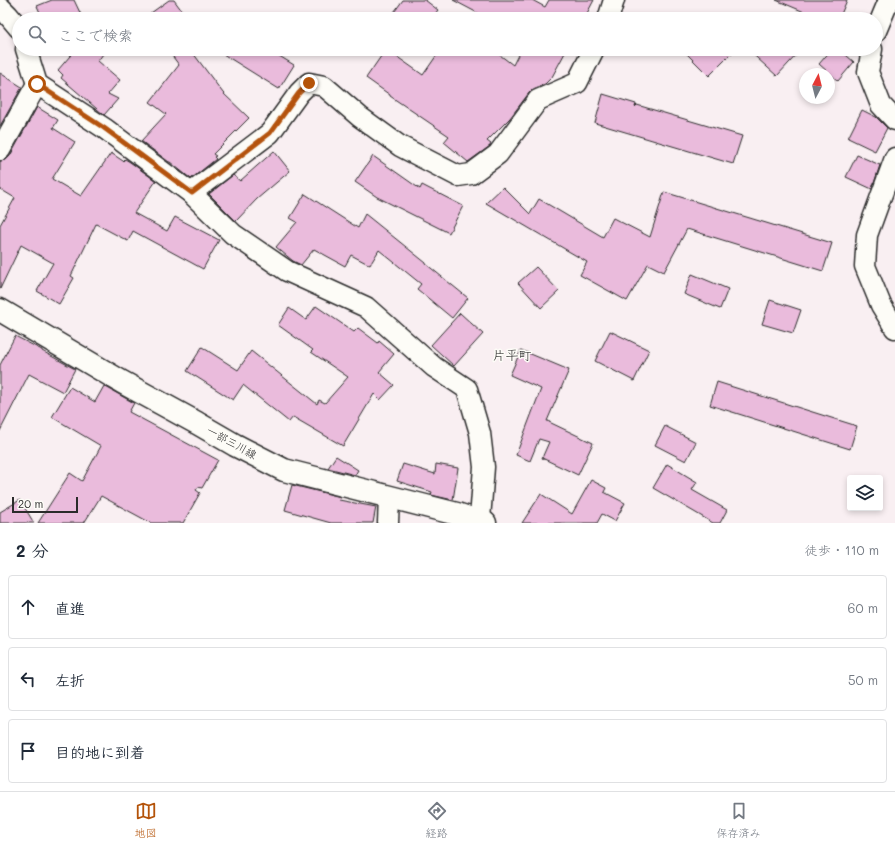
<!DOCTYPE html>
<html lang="ja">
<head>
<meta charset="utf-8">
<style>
  :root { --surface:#fff; --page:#f2f2f3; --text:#1f2937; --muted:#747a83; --line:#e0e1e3; --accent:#b45309 }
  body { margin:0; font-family:Mali,"Klee One",sans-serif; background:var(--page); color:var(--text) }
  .controls { position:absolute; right:12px; bottom:12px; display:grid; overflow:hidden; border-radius:4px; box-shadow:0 2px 6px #0003 }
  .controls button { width:36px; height:36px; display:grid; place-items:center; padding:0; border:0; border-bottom:1px solid var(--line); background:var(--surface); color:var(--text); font:20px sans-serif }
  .compass { position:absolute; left:799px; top:68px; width:36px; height:36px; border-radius:50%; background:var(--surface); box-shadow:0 2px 6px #0003; rotate:7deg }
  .scale { position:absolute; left:12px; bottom:10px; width:66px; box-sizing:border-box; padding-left:4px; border:2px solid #2b2b2b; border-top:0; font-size:11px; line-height:14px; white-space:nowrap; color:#2b2b2b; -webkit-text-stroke:3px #fdfcf7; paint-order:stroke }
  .stop { position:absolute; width:12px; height:12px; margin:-9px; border:3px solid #b45309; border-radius:50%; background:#fff }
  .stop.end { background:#b45309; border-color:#fff; box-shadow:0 1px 4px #0008 }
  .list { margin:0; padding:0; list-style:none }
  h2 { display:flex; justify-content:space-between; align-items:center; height:52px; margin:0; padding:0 16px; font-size:17px }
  h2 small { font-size:13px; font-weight:400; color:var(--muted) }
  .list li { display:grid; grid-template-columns:26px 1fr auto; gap:12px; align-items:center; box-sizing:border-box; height:64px; margin:0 8px 8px; padding:0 8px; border:1px solid var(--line); border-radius:4px }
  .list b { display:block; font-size:15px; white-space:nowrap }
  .list em { font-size:13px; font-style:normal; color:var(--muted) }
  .icon { flex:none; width:22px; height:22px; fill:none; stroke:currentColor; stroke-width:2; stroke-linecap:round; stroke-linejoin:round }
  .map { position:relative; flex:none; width:895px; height:523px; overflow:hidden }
  .search { position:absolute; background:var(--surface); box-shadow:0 2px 6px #0003; left:12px; right:12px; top:12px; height:44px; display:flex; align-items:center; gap:10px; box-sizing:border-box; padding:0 14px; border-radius:22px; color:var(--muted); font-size:15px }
  .sheet { height:268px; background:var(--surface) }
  nav { display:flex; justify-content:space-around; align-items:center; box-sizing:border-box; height:56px; border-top:1px solid var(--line); background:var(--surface); font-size:11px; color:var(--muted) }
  nav a { display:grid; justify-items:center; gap:2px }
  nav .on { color:var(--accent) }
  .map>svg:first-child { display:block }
  .building { fill:#eabbdc; stroke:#2b2b2b }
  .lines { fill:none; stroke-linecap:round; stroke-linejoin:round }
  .street-casing { stroke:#2b2b2b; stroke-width:23 }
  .secondary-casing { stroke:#2b2b2b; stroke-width:25 }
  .street { stroke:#fdfcf7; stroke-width:20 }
  .secondary { stroke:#fdfcf7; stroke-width:22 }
  .route { stroke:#b45309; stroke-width:5 }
  .labels { text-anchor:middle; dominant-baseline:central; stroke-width:3; stroke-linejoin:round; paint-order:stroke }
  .street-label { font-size:11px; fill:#2b2b2b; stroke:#fdfcf7 }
  .quarter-label { font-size:13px; fill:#2b2b2b; stroke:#fdfcf7 }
</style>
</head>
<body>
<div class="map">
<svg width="895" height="523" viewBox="0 0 895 523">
  <rect width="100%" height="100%" fill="#f9eff2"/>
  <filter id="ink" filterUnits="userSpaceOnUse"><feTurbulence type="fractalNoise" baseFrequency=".025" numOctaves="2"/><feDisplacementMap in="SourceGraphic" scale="8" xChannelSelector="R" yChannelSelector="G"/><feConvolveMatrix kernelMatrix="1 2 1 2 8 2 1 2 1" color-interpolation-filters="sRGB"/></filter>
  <g filter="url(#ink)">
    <g class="building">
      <polygon points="52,0 74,0 83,19 43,19 37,6"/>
      <polygon points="169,0 174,0 188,19 145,19 144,18"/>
      <polygon points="403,0 425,0 438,10 431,19 389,19"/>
      <polygon points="453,0 532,0 545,7 549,0 594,0 584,19 489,19"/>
      <polygon points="776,0 847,0 839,19 821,19"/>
      <polygon points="76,49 97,49 103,54 98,61 120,80 108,94 118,99 104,115 61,78 63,75 58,70"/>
      <polygon points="167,49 190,49 223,93 249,118 213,154 216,156 214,157 216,159 191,179 170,162 169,162 141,141 166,114 150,102 179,65"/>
      <polygon points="215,49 268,49 294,65 279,89"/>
      <polygon points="386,49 423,75 441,49 492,49 513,65 521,49 567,49 552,77 545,84 533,89 529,93 510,118 487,141 491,144 490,146 468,162 444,142 449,136 390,96 390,95 366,78"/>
      <polygon points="682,49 736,49 709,76"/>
      <polygon points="747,49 800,49 801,50 777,76"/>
      <polygon points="832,49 839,49 854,62 838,81 819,64"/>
      <polygon points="0,73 22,87 0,126"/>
      <polygon points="603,94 636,104 635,107 637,105 742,136 733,164 595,123"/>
      <polygon points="37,107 58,120 53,128 75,142 52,179 81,196 111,153 123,161 125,159 130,162 156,181 134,213 167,231 175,217 219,240 203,269 133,231 128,241 96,224 71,276 74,278 59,304 37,291 53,263 21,245 0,289 0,225 15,198 0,189 0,161 6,160 10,156"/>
      <polygon points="862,110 876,117 887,128 875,151 848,138"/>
      <polygon points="274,151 290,171 257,199 236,221 209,194 233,175 240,181"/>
      <polygon points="857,155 880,165 872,189 846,177"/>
      <polygon points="373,156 420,189 422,185 463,206 449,233 377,197 355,182"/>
      <polygon points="503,187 530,214 539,199 603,237 613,218 650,237 664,192 832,243 823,271 687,229 664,272 648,264 627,301 580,275 587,262 486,203"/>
      <polygon points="305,194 358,228 365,214 426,263 426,264 468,298 452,318 417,289 421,284 379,250 370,265 351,255 345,266 314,249 301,265 293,261 276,247 297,222 290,218"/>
      <polygon points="536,267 559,291 541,308 518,283"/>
      <polygon points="692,274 728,289 720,309 684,294"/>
      <polygon points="770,300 801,310 793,333 762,324"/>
      <polygon points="316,306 354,332 358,328 378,343 379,341 394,354 379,372 394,385 380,400 374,394 343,446 293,417 289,422 243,385 233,400 187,371 202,347 238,370 251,351 317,404 319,400 325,403 348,377 311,352 313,350 278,325 289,308 306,320"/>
      <polygon points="460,313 483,334 454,366 431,345"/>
      <polygon points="610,331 649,350 634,381 595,361"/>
      <polygon points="15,336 42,350 42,351 75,369 63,392 29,374 0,431 0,365"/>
      <polygon points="521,350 569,370 547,421 549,421 549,422 593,443 578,475 542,458 549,442 539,439 530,461 516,455 541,389 510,375"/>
      <polygon points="717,382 857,426 850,449 710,405"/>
      <polygon points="104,386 134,403 129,412 218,460 202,488 198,487 196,490 200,493 183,523 151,523 101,496 84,523 38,523 70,473 82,481 101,446 52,417 70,387 95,402"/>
      <polygon points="665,426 696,442 686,461 655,445"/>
      <polygon points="336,456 358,470 355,475 328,468"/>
      <polygon points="403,464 435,474 436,464 458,468 453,500 431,495 432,492 397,481"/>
      <polygon points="667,464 697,482 692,490 727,510 720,523 713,523 653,488"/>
      <polygon points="591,480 606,488 604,492 625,503 615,521 602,514 597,523 522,523 541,494 572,514"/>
      <polygon points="292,485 341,497 339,500 376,507 373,523 331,523 285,510"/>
      <polygon points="20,500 34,523 0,523 0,512"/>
    </g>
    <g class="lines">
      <g class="street-casing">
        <g id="street">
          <polyline points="0,7 8,15 19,28"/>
          <polyline points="608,19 614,0"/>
          <polyline points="876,31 889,0"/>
          <polyline points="26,49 37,84 104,128 191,193 233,234 287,271 366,307 434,367 467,389 480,433 484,467 480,519"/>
          <polyline points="872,49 868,72 881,105 895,120"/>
          <polyline points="0,150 37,84"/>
          <polyline points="895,158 867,235 865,266 881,305 895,328"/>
          <polyline points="191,193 270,133 299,93 309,83 324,86 360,117 400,146 458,176 471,174 498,154 538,100 577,83 594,49"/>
          <polyline points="388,523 389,497"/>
        </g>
      </g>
      <g class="secondary-casing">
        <polyline id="secondary" points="0,310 122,382 197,423 235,445 284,470 457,514 475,520 480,519 485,523"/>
      </g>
      <use href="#street" class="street"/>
      <use href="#secondary" class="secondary"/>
    </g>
  </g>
  <g class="lines" filter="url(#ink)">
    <polyline class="route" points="37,84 104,128 192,193 270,133 299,93 309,83"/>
  </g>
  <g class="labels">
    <g class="street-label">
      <text transform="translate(232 442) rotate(29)">一部三川線</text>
    </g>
    <g class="quarter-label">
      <text x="512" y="354">片平町</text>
    </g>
  </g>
</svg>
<div class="controls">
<button><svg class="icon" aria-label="layers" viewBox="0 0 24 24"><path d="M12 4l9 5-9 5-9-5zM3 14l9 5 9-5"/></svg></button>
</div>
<svg class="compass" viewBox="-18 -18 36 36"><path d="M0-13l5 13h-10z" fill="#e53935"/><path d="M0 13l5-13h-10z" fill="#747a83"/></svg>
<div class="scale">20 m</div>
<div class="stop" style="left:37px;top:84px"></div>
<div class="stop end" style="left:309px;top:83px"></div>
<div class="search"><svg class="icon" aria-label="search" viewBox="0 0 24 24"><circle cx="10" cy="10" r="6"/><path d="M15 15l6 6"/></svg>ここで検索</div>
</div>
<section class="sheet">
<h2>2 分<small>徒歩 · 110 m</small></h2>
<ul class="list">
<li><svg class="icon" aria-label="ahead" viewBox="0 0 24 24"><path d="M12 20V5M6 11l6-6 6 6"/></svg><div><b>直進</b></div><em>60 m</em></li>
<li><svg class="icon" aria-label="left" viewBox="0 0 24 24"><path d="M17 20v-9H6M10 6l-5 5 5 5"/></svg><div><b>左折</b></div><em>50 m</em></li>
<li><svg class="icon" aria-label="arrive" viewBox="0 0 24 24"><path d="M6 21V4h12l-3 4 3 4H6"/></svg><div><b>目的地に到着</b></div></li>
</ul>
</section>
<nav>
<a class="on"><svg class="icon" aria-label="map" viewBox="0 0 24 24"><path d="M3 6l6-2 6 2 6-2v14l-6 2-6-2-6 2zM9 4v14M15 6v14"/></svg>地図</a>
<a><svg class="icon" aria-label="directions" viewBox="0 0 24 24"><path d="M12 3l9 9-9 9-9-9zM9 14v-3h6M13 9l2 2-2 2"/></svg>経路</a>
<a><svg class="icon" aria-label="saved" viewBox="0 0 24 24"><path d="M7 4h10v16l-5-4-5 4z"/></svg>保存済み</a>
</nav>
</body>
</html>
